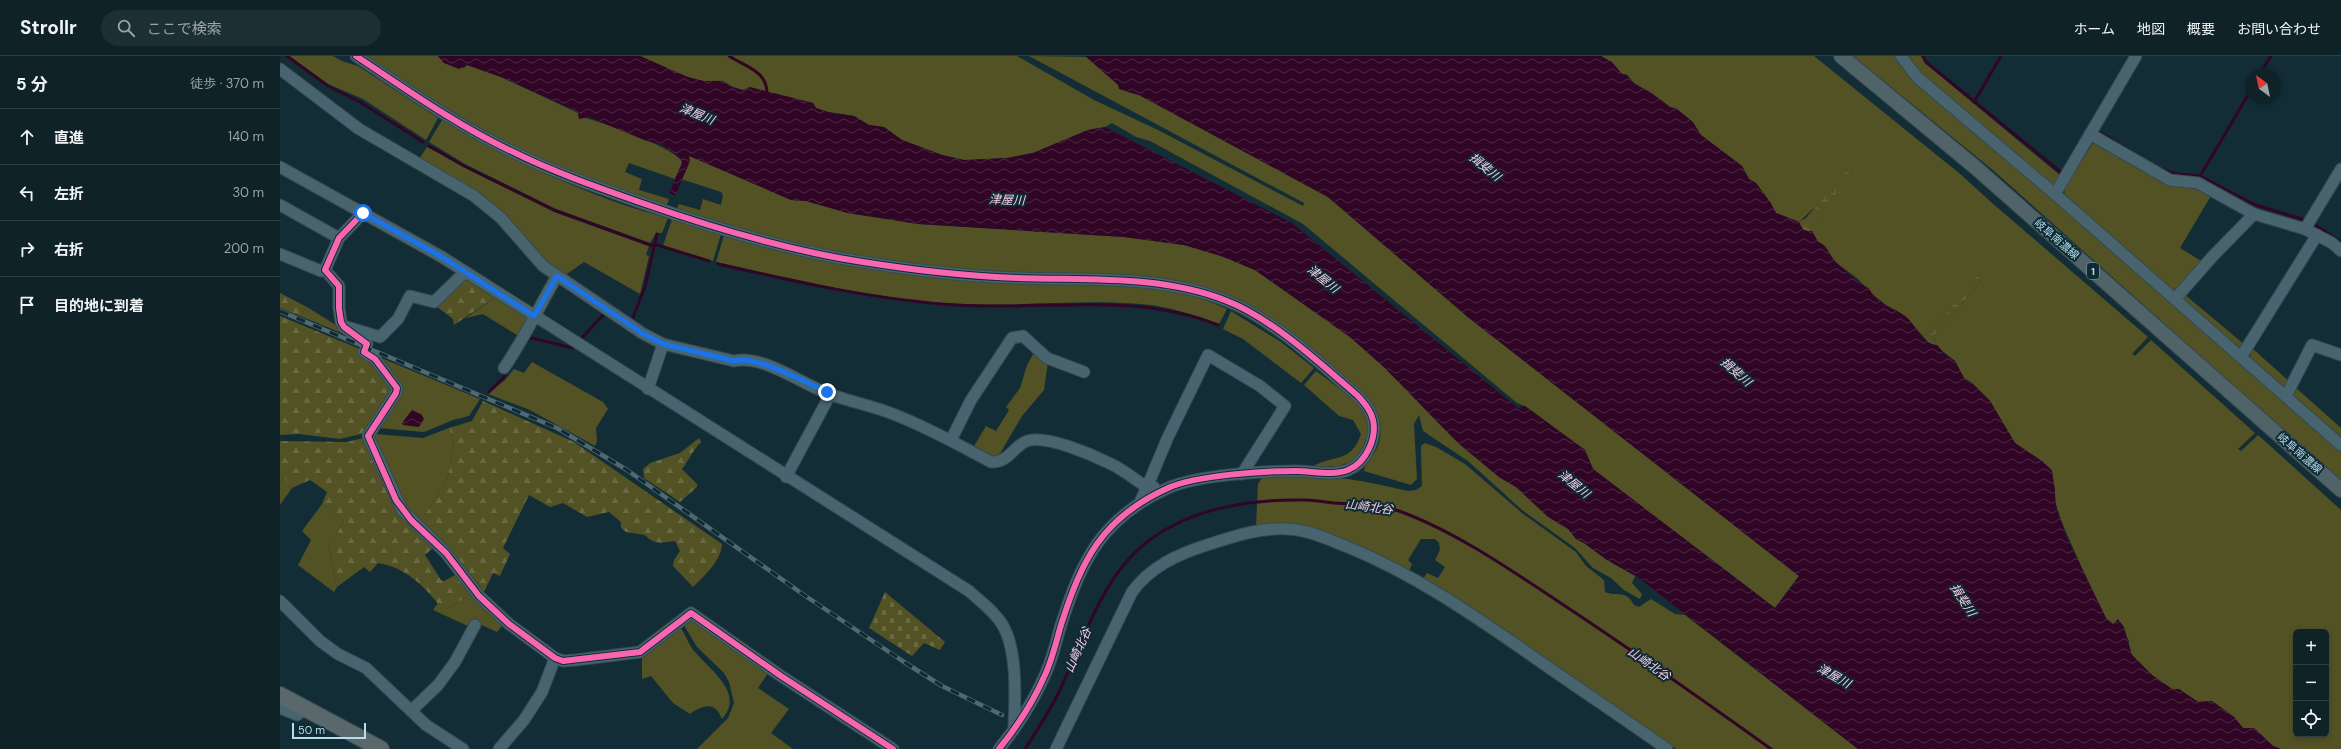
<!DOCTYPE html>
<html lang="ja">
<head>
<meta charset="utf-8">
<style>
  :root { --surface:#0e2228; --page:#1c2f34; --text:#f1f3f6; --muted:#9ba4a8; --line:#2e3f45 }
  body { margin:0; font-family:"DM Sans","Noto Sans JP",sans-serif; background:var(--page); color:var(--text) }
  .controls { position:absolute; right:12px; bottom:12px; display:grid; overflow:hidden; border-radius:6px; box-shadow:0 2px 6px #0003 }
  .controls button { width:36px; height:36px; display:grid; place-items:center; padding:0; border:0; border-bottom:1px solid var(--line); background:var(--surface); color:var(--text); font:20px sans-serif }
  .compass { position:absolute; left:1965px; top:12px; width:36px; height:36px; border-radius:50%; background:var(--surface); box-shadow:0 2px 6px #0003; rotate:327deg }
  .scale { position:absolute; left:12px; bottom:10px; width:74px; box-sizing:border-box; padding-left:4px; border:2px solid #b6dded; border-top:0; font-size:11px; line-height:14px; white-space:nowrap; color:#b6dded; -webkit-text-stroke:3px #0f2a33; paint-order:stroke }
  .stop { position:absolute; width:12px; height:12px; margin:-9px; border:3px solid #1a73e8; border-radius:50%; background:#fff }
  .stop.end { background:#1a73e8; border-color:#fff; box-shadow:0 1px 4px #0008 }
  .list { margin:0; padding:0; list-style:none }
  h2 { display:flex; justify-content:space-between; align-items:center; height:52px; margin:0; padding:0 16px; font-size:17px }
  h2 small { font-size:13px; font-weight:400; color:var(--muted) }
  .list li { display:grid; grid-template-columns:26px 1fr auto; gap:12px; align-items:center; box-sizing:border-box; height:56px; padding:0 16px; border-top:1px solid var(--line) }
  .list b { display:block; font-size:15px; white-space:nowrap }
  .list em { font-size:13px; font-style:normal; color:var(--muted) }
  .icon { flex:none; width:22px; height:22px; fill:none; stroke:currentColor; stroke-width:2; stroke-linecap:round; stroke-linejoin:round }
  .map { position:relative; flex:none; width:2061px; height:693px; overflow:hidden }
  header { display:flex; align-items:center; gap:24px; box-sizing:border-box; height:56px; padding:0 20px; background:var(--surface); border-bottom:1px solid var(--line) }
  header strong { font-size:19px }
  nav { display:flex; gap:22px; margin-inline-start:auto; font-size:14px }
  .search { width:280px; height:36px; background:var(--page); display:flex; align-items:center; gap:10px; box-sizing:border-box; padding:0 14px; border-radius:22px; color:var(--muted); font-size:15px }
  main { display:flex }
  aside { flex:1; background:var(--surface) }
  .map>svg:first-child { display:block }
  .grass { fill:#525224; fill-rule:evenodd }
  .forest { fill:url(#forest-firs) }
  .wetland { fill:url(#wetland-marsh) }
  .cemetery { fill:url(#cemetery-stones) }
  .water { fill:url(#water-waves) }
  .lines { fill:none; stroke-linecap:round; stroke-linejoin:round }
  .stream { stroke:#310525; stroke-width:3 }
  .minor-casing { stroke:#344a52; stroke-width:13 }
  .major-casing { stroke:#344a52; stroke-width:16 }
  .highway-casing { stroke:#344a52; stroke-width:18 }
  .minor { stroke:#48646e; stroke-width:11 }
  .major { stroke:#4f6369; stroke-width:14 }
  .highway { stroke:#5a686c; stroke-width:16 }
  .rail-casing { stroke:#4f6871; stroke-width:4.5 }
  .rail { stroke:#0f2a33; stroke-width:3; stroke-dasharray:9; stroke-linecap:butt }
  .cycleway-casing { stroke:#0f2a33; stroke-width:8 }
  .cycleway { stroke:#f766af; stroke-width:6 }
  .route { stroke:#1a73e8; stroke-width:5 }
  .labels { text-anchor:middle; dominant-baseline:central; stroke-width:4; stroke-linejoin:round; paint-order:stroke }
  .shield { fill:#0f2a33; stroke:#84a7b5; stroke-width:1 }
  .shield-label { font-size:10px; font-weight:bold; fill:#b6dded }
  .street-label { font-size:11px; fill:#b6dded; stroke:#0f2a33 }
  .water-label { font-size:12px; font-style:italic; fill:#fbcfe7; stroke:#0f2a33 }
</style>
</head>
<body>
<header>
<strong>Strollr</strong>
<div class="search"><svg class="icon" aria-label="search" viewBox="0 0 24 24"><circle cx="10" cy="10" r="6"/><path d="M15 15l6 6"/></svg>ここで検索</div>
<nav><a>ホーム</a><a>地図</a><a>概要</a><a>お問い合わせ</a></nav>
</header>
<main>
<aside>
<h2>5 分<small>徒歩 · 370 m</small></h2>
<ul class="list">
<li><svg class="icon" aria-label="ahead" viewBox="0 0 24 24"><path d="M12 20V5M6 11l6-6 6 6"/></svg><div><b>直進</b></div><em>140 m</em></li>
<li><svg class="icon" aria-label="left" viewBox="0 0 24 24"><path d="M17 20v-9H6M10 6l-5 5 5 5"/></svg><div><b>左折</b></div><em>30 m</em></li>
<li><svg class="icon" aria-label="right" viewBox="0 0 24 24"><path d="M7 20v-9h11M14 6l5 5-5 5"/></svg><div><b>右折</b></div><em>200 m</em></li>
<li><svg class="icon" aria-label="arrive" viewBox="0 0 24 24"><path d="M6 21V4h12l-3 4 3 4H6"/></svg><div><b>目的地に到着</b></div></li>
</ul>
</aside>
<div class="map">
<svg width="2061" height="693" viewBox="0 0 2061 693">
  <defs>
    <pattern id="forest-firs" width="22" height="20" patternUnits="userSpaceOnUse"><rect width="22" height="20" fill="#525224"/><path d="M5 1l3.5 6h-7zM16 11l3.5 6h-7z" fill="#696a44"/></pattern>
    <pattern id="wetland-marsh" width="20" height="14" patternUnits="userSpaceOnUse"><rect width="20" height="14" fill="#525224"/><path d="M1 5h8M5 5V1M11 12h8M15 12V8" fill="none" stroke="#696a44"/></pattern>
    <pattern id="cemetery-stones" width="16" height="16" patternUnits="userSpaceOnUse"><rect width="16" height="16" fill="#525224"/><path d="M2 7V4a2 2 0 0 1 4 0v3zM10 15v-3a2 2 0 0 1 4 0v3z" fill="#696a44"/></pattern>
    <pattern id="water-waves" width="16" height="10" patternUnits="userSpaceOnUse"><rect width="16" height="10" fill="#310525"/><path d="M0 5q4-4 8 0t8 0" fill="none" stroke="#4d2945"/></pattern>
  </defs>
  <rect width="100%" height="100%" fill="#132d36"/>
  <g class="grass">
    <polygon points="9,0 53,0 62,5 78,10 158,62 146,84 83,43 48,28"/>
    <path d="M85 0H158L164 7 184 12 187 9 221 21 298 57V60C314 63 399 93 402 106 403 111 397 119 395 123L349 107 345 116 362 123 359 134 389 143 386 151C346 137 305 124 266 106 202 77 144 39 85 0Z"/>
    <path d="M360 0H737L814 44 878 74 1023 150 1024 147 749 0 808 1 847 36 859 39 1048 141 1189 262 1519 520 1495 552 1313 413 1305 394 1245 350 1237 347 1023 168 870 85 856 81 832 67 825 71 808 74 753 97 727 102 684 104 662 99 622 84 604 71 589 69 574 60 548 56 536 52 533 47 468 33C457 37 451 28 442 25 436 24 429 26 423 25 401 22 380 9 360 0Z"/>
    <path d="M1321 0H1534L1679 117 1711 146 1868 281 1852 298 1855 300 1871 284 1975 377 1958 393 1961 395 1978 379 2061 454V693H2001L1993 690 1974 672H1963L1954 661 1932 645 1918 646 1899 633H1892L1872 619 1852 599 1848 591 1849 584 1826 562 1810 531 1777 455 1772 415 1769 411 1735 387 1710 345 1692 327 1684 322 1675 305 1655 289 1654 280 1702 224 1698 220 1653 273 1643 280 1626 261 1616 254 1611 253 1591 237 1577 222 1555 206 1544 189 1538 186 1532 175V167L1572 117 1519 166 1496 157 1490 146 1476 127 1469 123 1462 110 1421 79 1397 53 1390 51 1370 36 1355 28 1347 19 1342 18ZM2016 576H2046V678H2016Z"/>
    <polygon points="1573,0 1616,0 1625,7 2061,395 2061,426 1714,115"/>
    <polygon points="1626,0 1641,0 1645,7 1782,121 1776,130 1773,130 1641,17"/>
    <path d="M162 64C234 104 307 141 388 162L382 177H376L370 187 276 153 185 108 149 86Z"/>
    <polygon points="1813,87 1819,87 1888,130 1921,132 1932,138 1900,192 1923,206 1894,236 1785,141 1784,133"/>
    <polygon points="147,91 274,156 369,190 366,199 369,200 360,238 304,206 284,220 263,207 224,160 137,106"/>
    <path d="M409 99 511 144 526 145 568 157 638 168 844 181 904 189 941 200 975 214 1070 281 1105 312 1177 386 1219 421 1236 431 1269 461 1289 473 1296 483 1304 487 1327 504 1355 520 1352 527 1362 538 1360 543 1344 534 1331 522 1313 512 1295 492 1242 454 1188 405 1143 375 1139 359 1134 368 1137 423 1131 429 1084 415C1085 408 1089 405 1093 399 1108 377 1098 356 1083 338L938 238 630 210 558 197 501 184 396 154 399 148 420 154 423 143 441 149 443 139 441 136 401 123 407 112Z"/>
    <polygon points="392,163 441,178 433,205 383,190"/>
    <path d="M444 179C532 206 619 219 711 226 787 232 877 219 947 253L939 268C914 259 888 250 861 248 799 243 738 251 676 248 595 243 515 224 436 206Z"/>
    <polygon points="1904,238 1965,289 1959,293 1903,244"/>
    <polygon points="216,241 249,261 240,281 203,258 186,262"/>
    <polygon points="27,251 72,279 71,281 20,260"/>
    <polygon points="951,255 1001,286 1034,312 1021,327 963,283 943,273"/>
    <polygon points="1973,293 2011,327 2003,333 1971,304 1970,298"/>
    <polygon points="755,295 768,306 764,334 742,360 718,401 711,402 693,392 706,370 716,375 729,354 726,351 740,332 747,309"/>
    <polygon points="94,299 200,343 189,360 173,364 144,376 98,372"/>
    <polygon points="252,306 323,346 328,353 316,372 317,385 315,390 250,354 208,338 225,324 234,313 244,317"/>
    <path d="M1036 315 1079 347 1088 364 1089 375 1080 398 1074 405 1058 410 1032 411C1053 398 1071 408 1081 378L1073 364 1059 360 1024 329Z"/>
    <polygon points="2015,331 2061,372 2061,382 2011,338"/>
    <polygon points="169,372 174,389 167,425 140,466 127,455 93,380 96,378 143,382"/>
    <path d="M1145 387 1156 391 1185 408 1242 457 1296 496 1306 510 1324 524 1325 536C1336 541 1346 533 1354 549L1359 551 1371 543 1395 558 1405 559 1578 693H1396L1221 571 1143 523 1147 517 1158 522 1165 511 1155 504 1160 494 1159 487 1155 483H1141L1128 504 1132 508 1129 515 1084 493 976 471 978 428 983 420C1037 417 1076 422 1128 435L1136 434 1142 430 1141 396V390Z"/>
    <polygon points="0,413 12,432 0,449"/>
    <path d="M42 448 64 465 48 493C54 506 53 518 57 531L54 536 18 509 31 484 22 475Z"/>
    <polygon points="191,538 222,570 217,576 193,565 190,571 153,554 158,547 162,553 167,553"/>
    <polygon points="409,564 417,565 488,617 478,632 509,653 491,677 513,693 417,693 448,662 454,647 449,626 444,617 417,591 405,571 405,567"/>
    <path d="M400 571C406 579 408 588 415 596 429 613 466 638 442 663 435 645 423 649 410 658L393 647 371 620 362 623V601Z"/>
  </g>
  <g class="forest">
    <polygon points="185,220 216,241 174,269 173,263 156,250"/>
    <polygon points="0,237 27,251 20,260 0,252"/>
    <polygon points="0,260 80,293 114,331 85,377 60,383 19,378 0,379"/>
    <path d="M203 345 294 386 442 488C441 505 425 519 413 531L393 510 394 504 400 495 395 485C382 487 374 489 365 479L346 476 341 472V466L329 456 307 461 283 447 270 451 249 439 223 492 230 498 220 520 213 517 203 538 140 466 167 425 174 389 169 372 192 365Z"/>
    <path d="M83 382 86 384 113 445 154 491 145 499 161 524 164 525 177 518 191 538 167 553H162C146 531 125 511 98 507L90 516 84 511 57 531C53 518 54 506 48 493L64 465 42 448 47 436 30 424 12 432 0 416V385L67 386Z"/>
    <path d="M419 382 421 386C412 395 409 404 402 413L417 428V431L400 446 364 422 363 413 370 407 400 397Z"/>
  </g>
  <g class="wetland">
    <path d="M1568 113 1573 117 1532 167V175C1524 176 1522 173 1519 166L1526 162Z"/>
    <polygon points="1698,219 1702,224 1654,280 1655,289 1650,288 1643,280 1653,273"/>
  </g>
  <polygon class="cemetery" points="605,536 665,586 660,594 644,587 632,600 589,572"/>
  <g class="water">
    <path d="M158 0H360L408 21 424 25H443L449 30 463 34 470 31 533 47 536 52 548 56 574 60 589 69 604 71 622 84 662 99 684 104 727 102 753 97 808 74 825 71 1012 167 1238 352 1245 350 1305 394 1313 413 1495 552 1519 520 1189 262 1048 141 859 39 839 33 838 29 805 0H1321L1332 6 1342 18 1347 19 1355 28 1370 36 1390 51 1397 53 1413 66 1421 79 1462 110 1469 123 1476 127 1490 146 1496 157 1519 166C1522 173 1524 176 1532 175L1538 186C1548 190 1548 197 1554 204 1558 209 1584 231 1589 232 1595 247 1614 252 1625 260 1637 269 1641 288 1657 289L1665 298 1675 305 1684 322 1692 327 1710 345 1735 387 1762 405 1772 415 1775 434V446L1786 479 1826 562 1833 568 1838 563 1844 571 1852 599 1872 619 1892 633H1899L1918 646 1932 645 1954 661 1963 672H1974L1993 690 2001 693H1578L1356 520 1327 504 1304 487 1296 483 1288 473 1268 461 1236 431 1219 421 1177 386 1105 312 1070 281 975 214 941 200 904 189 844 181 638 168 568 157 526 145 511 144 409 100 410 105 395 140 389 137 402 107 401 103 382 89 364 84 309 61 299 63 298 57 294 54 221 21 187 9 179 13 164 7Z"/>
    <polygon points="132,354 141,358 144,363 139,371 123,369 122,367"/>
  </g>
  <g class="lines">
    <g class="stream">
      <polyline points="7,0 48,30 80,46 143,86"/>
      <path d="M449 0C466 11 488 15 487 39"/>
      <polyline points="1643,0 1646,6 1783,118"/>
      <polyline points="1980,18 1991,0"/>
      <polyline points="1694,46 1721,0"/>
      <polyline points="1819,76 1857,99"/>
      <polyline points="149,90 184,110 274,154 373,190"/>
      <polyline points="1881,113 1897,118 1920,120 1973,148 2025,164"/>
      <polyline points="1920,120 1971,34"/>
      <polyline points="2035,169 2061,186"/>
      <polyline points="374,188 429,205"/>
      <path d="M438 208C517 226 596 244 677 249 765 255 853 235 938 269"/>
      <polyline points="352,264 365,231 377,178"/>
      <polyline points="247,283 252,282 293,292"/>
      <polyline points="301,283 323,259 328,257"/>
      <polyline points="209,336 224,321 227,314"/>
      <path d="M745 693C757 674 770 655 779 636 804 584 822 518 871 483 915 451 973 443 1025 444 1035 444 1044 446 1054 447 1074 448 1100 448 1119 455 1174 475 1228 512 1276 544 1349 592 1420 642 1491 693"/>
    </g>
    <g class="minor-casing">
      <g id="minor">
        <path d="M76 0C126 33 175 68 229 94 273 116 319 132 365 148 428 170 494 190 559 202 611 211 663 218 716 221 792 226 875 216 947 245 993 263 1042 309 1079 341 1085 348 1091 355 1093 364 1097 382 1086 407 1068 414 1053 420 1032 415 1016 415 984 415 917 419 888 432 822 462 802 503 781 569 776 586 772 605 764 621 753 646 736 672 719 693"/>
        <polyline points="1621,0 1637,21 1775,138 2061,389"/>
        <path d="M0 13 79 73 194 140 221 162 263 210 362 277 383 288 454 305C484 298 524 330 552 339 572 346 593 350 613 358 647 371 679 389 711 406 729 407 732 391 747 385 765 378 813 399 831 408 844 414 855 424 867 431L860 446"/>
        <polyline points="1810,78 1890,124 1918,127 1974,158 2025,173"/>
        <path d="M0 111 162 201 689 535C700 545 714 555 722 568 738 594 735 642 734 671"/>
        <polyline points="2061,113 2025,173 2052,187 2061,195"/>
        <polyline points="1775,138 1856,0"/>
        <polyline points="0,149 59,182"/>
        <polyline points="83,157 59,182 45,214 59,230 59,252 61,266 64,271 87,288"/>
        <polyline points="0,198 41,215 45,214"/>
        <polyline points="1895,243 1932,201 1974,158"/>
        <polyline points="67,271 100,281 118,263 130,240 154,246 185,216"/>
        <polyline points="84,296 95,303 117,332 116,337 88,380 122,454 166,497 199,540 229,568 275,602 283,605 296,604 360,596 411,557 501,620 613,693"/>
        <polyline points="1961,301 2037,179"/>
        <path d="M224 312C244 283 259 251 277 220"/>
        <polyline points="368,333 383,288"/>
        <polyline points="2006,340 2032,289 2061,299"/>
        <polyline points="671,384 691,344 732,282 743,280 767,302 804,316"/>
        <polyline points="506,421 550,339"/>
        <polyline points="874,431 867,431 888,381 928,299 980,330 1005,350 962,418"/>
        <polyline points="0,545 40,585 58,598 86,612 146,669 183,693"/>
        <polyline points="0,652 17,659 25,653"/>
        <polyline points="131,655 158,629 175,606 195,569"/>
        <polyline points="219,693 244,664 262,636 275,602"/>
        <path d="M776 693 852 536C870 511 898 498 927 489 952 481 981 471 1008 473 1029 474 1050 484 1070 492 1133 518 1189 556 1245 595 1292 628 1340 660 1387 693"/>
      </g>
    </g>
    <g class="major-casing">
      <polyline id="major" points="1561,0 1695,111 2061,434"/>
    </g>
    <g class="highway-casing">
      <polyline id="highway" points="0,639 101,693"/>
    </g>
    <use href="#minor" class="minor"/>
    <use href="#major" class="major"/>
    <use href="#highway" class="highway"/>
    <g class="rail-casing">
      <polyline id="rail" points="0,255 277,372 347,414 524,539 624,606 662,630 722,659"/>
    </g>
    <use href="#rail" class="rail"/>
    <g class="cycleway-casing">
      <g id="cycleway">
        <path d="M76 0C126 33 175 68 229 94 273 116 319 132 365 148 428 170 494 190 559 202 611 211 663 218 716 221 792 226 875 216 947 245 993 263 1042 309 1079 341 1085 348 1091 355 1093 364 1097 382 1086 407 1068 414 1053 420 1032 415 1016 415 984 415 917 419 888 432 822 462 802 503 781 569 776 586 772 605 764 621 753 646 736 672 719 693"/>
        <polyline points="83,157 59,182 45,214 59,230 59,252 61,266 64,271 87,288 84,296 95,303 117,332 116,337 88,380 116,444 131,464 166,497 199,540 229,568 275,602 283,605 360,596 411,557 501,620 613,693"/>
      </g>
    </g>
    <use href="#cycleway" class="cycleway"/>
  </g>
  <g class="lines">
    <path class="route" d="M83 157 162 201 254 260 277 220 362 277 383 288 454 305C479 300 523 325 547 336"/>
  </g>
  <g class="labels">
    <rect class="shield" x="1807" y="207" width="12" height="16" rx="3"/>
    <g class="shield-label">
      <text x="1813" y="215">1</text>
    </g>
    <g class="street-label">
      <text transform="translate(1777 183) rotate(41)">岐阜南濃線</text>
      <text transform="translate(2020 397) rotate(41)">岐阜南濃線</text>
    </g>
    <g class="water-label">
      <text transform="translate(417 58) rotate(22)">津屋川</text>
      <text transform="translate(1205 111) rotate(39)">揖斐川</text>
      <text transform="translate(727 144) rotate(2)">津屋川</text>
      <text transform="translate(1043 223) rotate(39)">津屋川</text>
      <text transform="translate(1456 316) rotate(41)">揖斐川</text>
      <text transform="translate(1294 428) rotate(39)">津屋川</text>
      <text transform="translate(1089 451) rotate(7)">山崎北谷</text>
      <text transform="translate(1683 544) rotate(57)">揖斐川</text>
      <text transform="translate(798 594) rotate(-66)">山崎北谷</text>
      <text transform="translate(1369 608) rotate(35)">山崎北谷</text>
      <text transform="translate(1554 620) rotate(29)">津屋川</text>
    </g>
  </g>
</svg>
<div class="controls">
<button>+</button>
<button>−</button>
<button><svg class="icon" aria-label="locate" viewBox="0 0 24 24"><circle cx="12" cy="12" r="6"/><path d="M12 2v4M12 18v4M2 12h4M18 12h4"/></svg></button>
</div>
<svg class="compass" viewBox="-18 -18 36 36"><path d="M0-13l5 13h-10z" fill="#e53935"/><path d="M0 13l5-13h-10z" fill="#9ba4a8"/></svg>
<div class="scale">50 m</div>
<div class="stop" style="left:83px;top:157px"></div>
<div class="stop end" style="left:547px;top:336px"></div>
</div>
</main>
</body>
</html>
